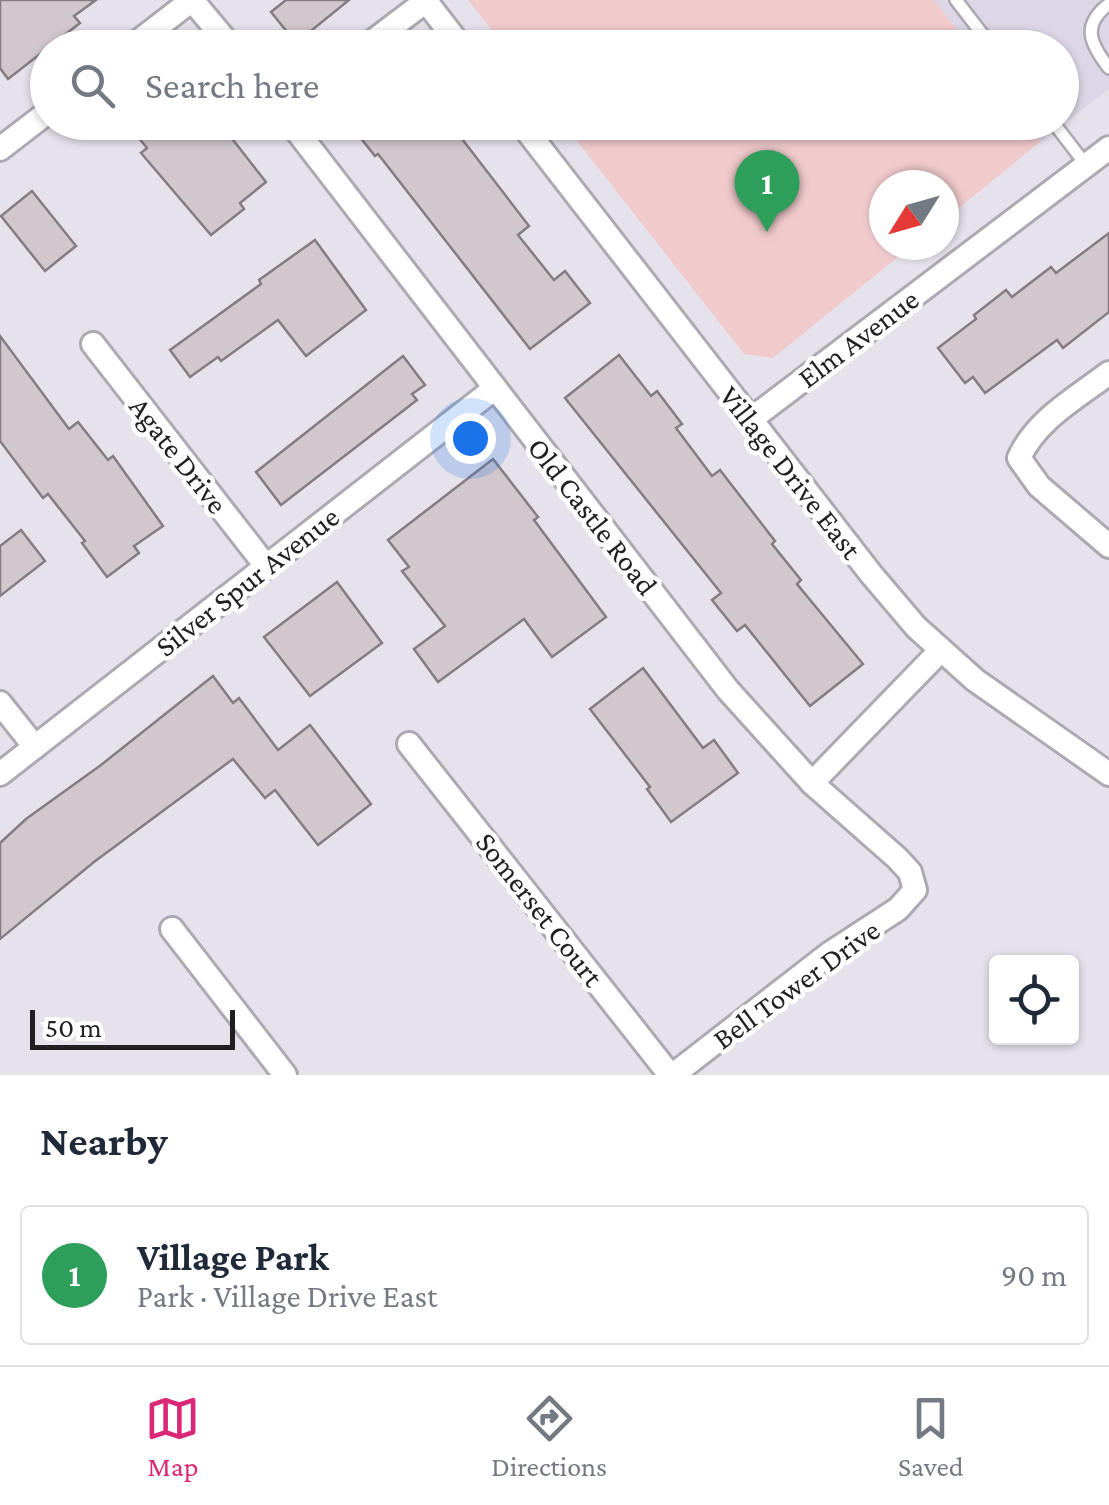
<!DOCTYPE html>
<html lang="en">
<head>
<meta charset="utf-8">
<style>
  :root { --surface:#fff; --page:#f6f6f7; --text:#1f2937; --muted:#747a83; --line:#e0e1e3; --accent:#db2777 }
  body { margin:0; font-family:"Crimson Pro",serif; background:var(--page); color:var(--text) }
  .controls { position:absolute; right:30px; bottom:30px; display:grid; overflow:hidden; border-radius:10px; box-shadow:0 2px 8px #0004 }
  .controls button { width:90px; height:90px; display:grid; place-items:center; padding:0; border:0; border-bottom:2px solid var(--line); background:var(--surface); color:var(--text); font:50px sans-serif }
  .compass { position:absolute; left:869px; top:170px; width:90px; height:90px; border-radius:50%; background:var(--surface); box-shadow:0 2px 8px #0004; rotate:233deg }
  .scale { position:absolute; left:30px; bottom:25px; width:205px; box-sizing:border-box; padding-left:10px; border:5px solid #201f22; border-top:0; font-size:28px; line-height:35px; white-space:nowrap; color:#201f22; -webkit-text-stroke:8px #fff; paint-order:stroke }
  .you { position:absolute; left:470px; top:438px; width:35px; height:35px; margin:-25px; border:8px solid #fff; border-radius:50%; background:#1a73e8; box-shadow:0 0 0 15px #1a73e833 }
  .badge { display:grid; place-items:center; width:65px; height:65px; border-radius:50%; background:var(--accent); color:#fff; font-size:32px; font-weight:700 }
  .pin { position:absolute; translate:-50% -82px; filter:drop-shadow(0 2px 5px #0008) }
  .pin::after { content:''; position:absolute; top:52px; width:35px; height:30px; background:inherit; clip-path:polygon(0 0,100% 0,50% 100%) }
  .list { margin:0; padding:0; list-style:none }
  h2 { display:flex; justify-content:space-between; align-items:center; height:130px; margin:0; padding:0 40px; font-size:42px }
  h2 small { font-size:32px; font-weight:400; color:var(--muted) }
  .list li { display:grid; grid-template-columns:65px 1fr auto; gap:30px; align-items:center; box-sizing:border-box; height:140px; margin:0 20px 20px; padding:0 20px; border:2px solid var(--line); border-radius:10px }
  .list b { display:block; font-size:38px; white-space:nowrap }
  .list p { margin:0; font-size:32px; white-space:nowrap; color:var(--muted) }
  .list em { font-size:32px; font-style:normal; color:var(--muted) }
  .icon { flex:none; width:55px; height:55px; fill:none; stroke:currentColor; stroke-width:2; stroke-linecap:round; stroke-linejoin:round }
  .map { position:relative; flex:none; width:1109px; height:1075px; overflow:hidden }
  .search { position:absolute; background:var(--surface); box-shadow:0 2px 8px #0004; left:30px; right:30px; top:30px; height:110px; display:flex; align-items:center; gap:25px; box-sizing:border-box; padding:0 35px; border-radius:55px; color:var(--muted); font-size:38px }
  .sheet { height:290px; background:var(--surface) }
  nav { display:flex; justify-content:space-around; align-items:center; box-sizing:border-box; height:140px; border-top:2px solid var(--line); background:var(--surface); font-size:28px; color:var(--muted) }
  nav a { display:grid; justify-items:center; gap:5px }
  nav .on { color:var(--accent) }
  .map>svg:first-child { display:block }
  .built { fill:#ddd6e6 }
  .green { fill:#f1cacc }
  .building { fill:#d1c7cd; stroke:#857c81; stroke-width:2.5 }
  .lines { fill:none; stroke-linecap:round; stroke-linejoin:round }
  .service-casing { stroke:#ada9b3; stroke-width:16 }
  .minor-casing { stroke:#ada9b3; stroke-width:28 }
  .service { stroke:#fff; stroke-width:11 }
  .minor { stroke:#fff; stroke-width:22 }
  .labels { text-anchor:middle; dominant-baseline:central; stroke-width:9; stroke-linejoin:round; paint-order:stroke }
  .street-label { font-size:30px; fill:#201f22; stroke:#fff }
</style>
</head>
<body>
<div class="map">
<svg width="1109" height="1075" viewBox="0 0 1109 1075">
  <rect width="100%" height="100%" fill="#e6e2ec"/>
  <polygon class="built" points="934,0 1109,0 1109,89 1040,142 1026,123 1062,122 1062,48 970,47"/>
  <g class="green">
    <polygon points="468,0 934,0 970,47 505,47"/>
    <polygon points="1026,123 1040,142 944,220 944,185 884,185 884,245 913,245 773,358 744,354 563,123"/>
  </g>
  <g class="building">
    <polygon points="0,0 96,0 74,16 80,23 8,79 0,68"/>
    <polygon points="286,0 349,0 296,43 271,12"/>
    <polygon points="126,122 219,122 266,182 240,203 244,209 211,235 141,153 147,148"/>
    <polygon points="348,122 449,122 529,226 518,235 554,280 565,271 590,303 530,349 378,154 375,156"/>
    <polygon points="32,191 76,246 45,271 1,216"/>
    <polygon points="1109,233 1109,312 1063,348 1057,340 985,393 973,377 965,383 938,348 976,319 974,315 1006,290 1012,297 1051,267 1056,273"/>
    <polygon points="315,240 366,310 306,356 278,320 221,361 218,357 190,377 170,350 261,284 259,280"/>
    <polygon points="0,336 69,429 78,422 108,460 113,456 163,526 134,546 139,553 107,577 82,543 85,541 48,494 43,498 0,441"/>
    <polygon points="619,355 651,396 657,391 682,424 676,428 712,476 720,470 775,541 772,544 801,580 797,584 863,664 810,706 745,625 737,631 712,600 721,593 565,398"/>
    <polygon points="403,356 425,385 412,394 417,400 281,505 256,472"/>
    <polygon points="493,459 538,517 534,520 606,617 552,657 524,619 438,682 414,649 445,626 402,571 409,567 388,540"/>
    <polygon points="21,530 45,561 0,596 0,546"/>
    <polygon points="337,582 382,643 310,696 264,637"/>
    <polygon points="643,668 703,748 714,740 738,773 671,822 647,789 650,787 590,709"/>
    <polygon points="213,676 233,703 239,698 278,750 310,725 371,804 318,845 275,790 265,798 233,759 94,862 0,939 0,843 26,819 101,765"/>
  </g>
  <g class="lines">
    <g class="service-casing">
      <g id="service">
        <polyline points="956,0 993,48"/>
        <path d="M1109 4C1081 25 1090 44 1109 68"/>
        <polyline points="1053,122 1086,165"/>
      </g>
    </g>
    <g class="minor-casing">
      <g id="minor">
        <polyline points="425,0 462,48"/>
        <polyline points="130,48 192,0 232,48"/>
        <polyline points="364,48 426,1"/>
        <polyline points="290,122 728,690 812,783 897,858 910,872 915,890 898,909 829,954 673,1075"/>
        <polyline points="520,122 871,574 916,627 975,680 1109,774"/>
        <polyline points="0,149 48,112"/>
        <polyline points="93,344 266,566"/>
        <path d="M1109 373C1076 398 1036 420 1019 458L1039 486 1109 546"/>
        <polyline points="750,420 1109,148"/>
        <polyline points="0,703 35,747"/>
        <polyline points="409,744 670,1075"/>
        <polyline points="0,774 494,389"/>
        <polyline points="812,783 940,651"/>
        <polyline points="172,929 285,1075"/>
      </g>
    </g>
    <use href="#service" class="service"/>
    <use href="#minor" class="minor"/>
  </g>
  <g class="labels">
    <g class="street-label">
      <text transform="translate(858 338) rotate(-37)">Elm Avenue</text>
      <text transform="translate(179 455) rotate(52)">Agate Drive</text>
      <text transform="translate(791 472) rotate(52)">Village Drive East</text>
      <text transform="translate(593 516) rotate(52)">Old Castle Road</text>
      <text transform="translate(247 581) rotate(-38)">Silver Spur Avenue</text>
      <text transform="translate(540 909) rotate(52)">Somerset Court</text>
      <text transform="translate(796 984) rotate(-36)">Bell Tower Drive</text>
    </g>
  </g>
</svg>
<div class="controls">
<button><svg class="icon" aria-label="locate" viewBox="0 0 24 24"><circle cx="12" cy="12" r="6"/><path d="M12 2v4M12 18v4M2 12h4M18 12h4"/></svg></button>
</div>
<svg class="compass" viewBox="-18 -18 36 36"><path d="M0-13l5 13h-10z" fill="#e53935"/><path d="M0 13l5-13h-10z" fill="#747a83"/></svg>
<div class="scale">50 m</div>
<div class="you"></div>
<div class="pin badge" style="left:767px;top:232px;background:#2e9e5b">1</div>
<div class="search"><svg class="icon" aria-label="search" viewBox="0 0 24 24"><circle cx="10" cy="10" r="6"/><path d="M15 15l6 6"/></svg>Search here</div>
</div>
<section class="sheet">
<h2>Nearby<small></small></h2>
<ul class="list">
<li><span class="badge" style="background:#2e9e5b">1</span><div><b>Village Park</b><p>Park · Village Drive East</p></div><em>90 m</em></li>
</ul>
</section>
<nav>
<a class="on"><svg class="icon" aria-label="map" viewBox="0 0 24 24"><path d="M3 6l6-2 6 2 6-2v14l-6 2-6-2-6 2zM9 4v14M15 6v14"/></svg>Map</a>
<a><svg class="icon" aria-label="directions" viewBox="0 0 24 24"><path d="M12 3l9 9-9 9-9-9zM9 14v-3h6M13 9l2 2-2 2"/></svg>Directions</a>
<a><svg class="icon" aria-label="saved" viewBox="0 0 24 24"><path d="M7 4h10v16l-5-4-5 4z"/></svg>Saved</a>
</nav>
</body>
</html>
